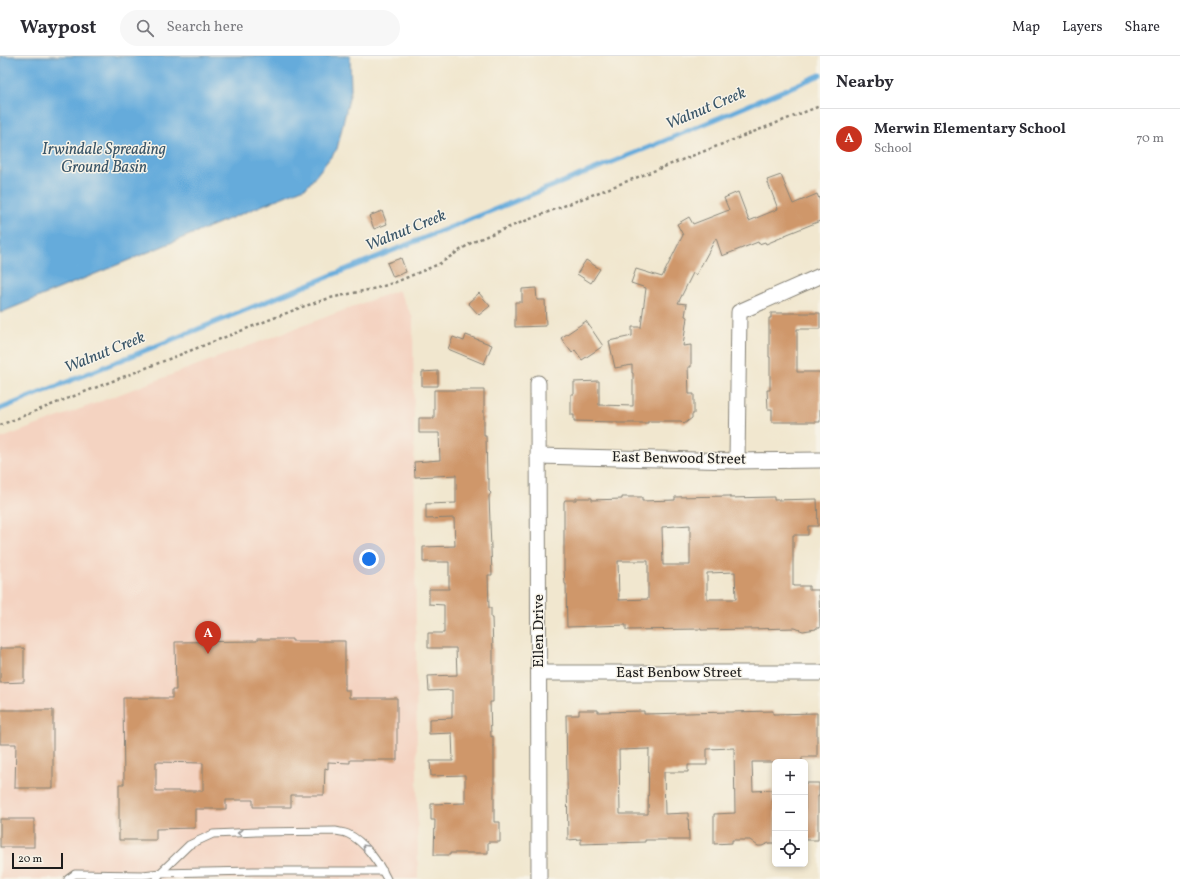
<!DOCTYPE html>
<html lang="en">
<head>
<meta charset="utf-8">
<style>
  :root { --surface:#fff; --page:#f7f7f7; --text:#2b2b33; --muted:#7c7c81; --line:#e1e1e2; --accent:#c8321e }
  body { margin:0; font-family:Vollkorn,serif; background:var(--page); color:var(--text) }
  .controls { position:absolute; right:12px; bottom:12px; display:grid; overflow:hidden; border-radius:6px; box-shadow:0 2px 6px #0003 }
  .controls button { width:36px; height:36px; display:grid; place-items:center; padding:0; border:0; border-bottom:1px solid var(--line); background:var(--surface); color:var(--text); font:20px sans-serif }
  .scale { position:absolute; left:12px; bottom:10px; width:51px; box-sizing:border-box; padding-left:4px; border:2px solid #1c1c1c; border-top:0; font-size:11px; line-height:14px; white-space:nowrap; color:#1c1c1c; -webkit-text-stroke:3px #f7f3e8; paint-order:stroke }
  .you { position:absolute; left:369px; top:503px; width:14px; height:14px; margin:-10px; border:3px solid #fff; border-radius:50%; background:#1a73e8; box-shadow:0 0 0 6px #1a73e833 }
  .badge { display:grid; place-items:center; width:26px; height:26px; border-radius:50%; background:var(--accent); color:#fff; font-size:13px; font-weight:700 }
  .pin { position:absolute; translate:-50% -33px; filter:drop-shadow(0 1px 2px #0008) }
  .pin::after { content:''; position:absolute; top:21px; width:14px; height:12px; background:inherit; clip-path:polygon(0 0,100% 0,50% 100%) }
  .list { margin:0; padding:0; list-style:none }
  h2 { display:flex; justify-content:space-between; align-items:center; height:52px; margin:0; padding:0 16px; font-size:17px }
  h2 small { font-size:13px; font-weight:400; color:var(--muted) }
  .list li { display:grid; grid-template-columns:26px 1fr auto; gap:12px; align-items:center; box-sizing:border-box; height:60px; padding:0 16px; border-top:1px solid var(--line) }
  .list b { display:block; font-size:15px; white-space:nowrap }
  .list p { margin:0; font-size:13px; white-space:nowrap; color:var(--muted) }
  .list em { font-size:13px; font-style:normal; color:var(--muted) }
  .icon { flex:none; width:22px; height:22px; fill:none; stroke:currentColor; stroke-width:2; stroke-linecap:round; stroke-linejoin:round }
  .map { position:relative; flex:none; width:820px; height:823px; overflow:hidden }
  header { display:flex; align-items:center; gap:24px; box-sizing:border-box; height:56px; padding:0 20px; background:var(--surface); border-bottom:1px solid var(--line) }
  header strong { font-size:19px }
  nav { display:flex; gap:22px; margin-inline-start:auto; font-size:14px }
  .search { width:280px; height:36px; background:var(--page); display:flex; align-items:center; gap:10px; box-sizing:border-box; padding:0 14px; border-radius:22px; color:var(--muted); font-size:15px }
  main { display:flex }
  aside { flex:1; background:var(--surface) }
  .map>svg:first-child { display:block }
  .built { fill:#f4d3c1 }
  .water { fill:#65abdb; stroke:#40647c }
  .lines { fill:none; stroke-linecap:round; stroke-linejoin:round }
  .stream { stroke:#65abdb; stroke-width:5 }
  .building { fill:#cf976b; fill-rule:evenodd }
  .lane-casing { stroke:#868276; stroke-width:9 }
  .street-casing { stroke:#868276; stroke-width:17 }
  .path { stroke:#868276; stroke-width:2.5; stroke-dasharray:3 3; stroke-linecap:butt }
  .lane { stroke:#fff; stroke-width:7 }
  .street { stroke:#fff; stroke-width:15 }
  .oneway { stroke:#999 }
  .labels { text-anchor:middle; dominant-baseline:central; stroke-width:3; stroke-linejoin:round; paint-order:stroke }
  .street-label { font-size:15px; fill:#1c1c1c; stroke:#f7f3e8 }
  .water-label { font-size:16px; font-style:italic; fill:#395568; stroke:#f7f3e8 }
</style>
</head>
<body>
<header>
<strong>Waypost</strong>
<div class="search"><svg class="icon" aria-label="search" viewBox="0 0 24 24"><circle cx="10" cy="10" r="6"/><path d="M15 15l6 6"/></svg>Search here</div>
<nav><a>Map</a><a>Layers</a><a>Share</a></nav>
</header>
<main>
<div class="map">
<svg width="820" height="823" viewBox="0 0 820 823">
  <rect width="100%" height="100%" fill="#f7f3e8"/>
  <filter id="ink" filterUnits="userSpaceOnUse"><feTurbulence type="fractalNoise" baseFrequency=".025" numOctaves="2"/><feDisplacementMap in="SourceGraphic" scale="8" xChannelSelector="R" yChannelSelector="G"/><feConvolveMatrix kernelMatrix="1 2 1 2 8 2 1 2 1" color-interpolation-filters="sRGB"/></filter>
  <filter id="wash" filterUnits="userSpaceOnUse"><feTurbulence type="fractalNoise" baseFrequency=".012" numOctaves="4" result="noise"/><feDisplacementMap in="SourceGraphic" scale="16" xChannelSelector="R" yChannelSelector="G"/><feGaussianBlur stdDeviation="0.9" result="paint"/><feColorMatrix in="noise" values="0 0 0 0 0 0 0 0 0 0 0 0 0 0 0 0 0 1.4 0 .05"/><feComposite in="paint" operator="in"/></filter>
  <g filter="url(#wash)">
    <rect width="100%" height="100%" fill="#f1e7cf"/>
    <polygon class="built" points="398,234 413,262 418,823 0,823 0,383"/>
    <polygon class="water" points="0,0 350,0 351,34 337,93 307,131 0,257"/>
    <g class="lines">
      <polyline class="stream" points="0,353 657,88 820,19"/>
    </g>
    <g id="blocks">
      <g class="building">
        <polygon points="781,119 793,148 817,138 820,145 820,165 785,179 785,180 766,188 765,186 759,188 758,186 722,200 716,182 696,219 693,217 678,247 687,248 685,260 687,261 683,290 691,289 691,311 688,311 689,338 694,338 694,358 692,358 692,362 684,368 681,365 648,365 648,367 617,367 617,366 574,365 574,359 571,359 571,338 574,338 574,326 599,325 599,349 633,350 633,317 632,317 632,309 615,312 609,285 632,280 632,271 641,271 646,232 631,227 636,213 662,221 683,179 677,168 689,161 693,168 729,154 724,142 738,136 749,165 778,153 767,124"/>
        <polygon points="382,155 387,168 374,173 369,160"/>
        <polygon points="401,202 406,216 393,221 387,207"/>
        <polygon points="586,204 600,213 591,227 577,218"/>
        <polygon points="536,232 537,244 545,244 546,270 515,271 515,246 522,246 522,233"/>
        <polygon points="479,237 490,250 479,259 468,247"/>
        <polygon points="771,257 820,257 820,273 797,273 797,316 820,316 820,366 772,366 772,353 768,353 767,334 770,334 770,301 769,301 769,262 771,262"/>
        <polygon points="586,265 603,290 582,304 575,294 572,297 561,282"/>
        <polygon points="466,279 492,289 484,308 448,293 453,281 464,285"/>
        <polygon points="438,315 438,330 422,330 422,316"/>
        <polygon points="434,334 484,334 484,380 486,380 487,423 489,423 489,435 491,437 489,440 492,519 488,519 489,552 491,552 491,562 492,562 493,595 493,646 490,646 491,681 493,680 493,690 494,690 494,766 500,766 500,786 488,786 488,797 450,797 450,799 434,799 435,764 431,764 431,748 465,747 465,719 431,720 430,705 453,705 452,677 429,678 429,663 452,662 452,634 429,635 428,620 457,619 456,592 428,592 428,577 444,577 444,549 429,548 429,533 449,533 449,506 423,506 423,491 455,490 454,462 426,463 426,448 456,447 456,419 415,421 414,406 440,404 439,377 419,377 419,362 434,362"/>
        <path d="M730 440V442L774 441V444L817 443 818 470H808V479H793V530H809V534H819L820 572H816V573L803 575 795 572 701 574V573L626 574V569L567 571 566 528H565L564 513V446L565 444H576V442H592V444L622 443V441H642V445L675 444V441ZM690 469V509H663L662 471ZM618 505H648V543L619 544ZM735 516 736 543H707V517Z"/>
        <path d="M257 583H292V585H345V634H349V642H397V704H350V707L328 706V713L325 712 324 739H291V751H253V744H226V753H195V772L156 773V784H119V728H124L123 642H172V634H176L175 586 257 585ZM156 706 203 707V735H156Z"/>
        <polygon points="0,592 24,592 24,626 0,627"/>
        <polygon points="0,654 53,654 53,732 15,732 16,688 0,688"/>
        <path d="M579 654H598V656L644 655V658L773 655V658L817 657V701H802V706H752L753 735 772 734 773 746H775V787H769L762 790H758L750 784H732V787L714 788V758L735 757 734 692 707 693V709H688V716H664L665 758 688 757 689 784H645V786L581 788V783L568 784 566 659H579ZM649 693 648 758H620L619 694Z"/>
        <polygon points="805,727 819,727 819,740 818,740 818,784 805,784"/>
        <rect x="0" y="763" width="34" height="28"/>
      </g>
    </g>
  </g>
  <g filter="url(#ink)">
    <use href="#blocks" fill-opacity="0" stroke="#868276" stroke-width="1"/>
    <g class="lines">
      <g class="lane-casing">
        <g id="lane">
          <polyline points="68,823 75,818 143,819 160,817 253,815 383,815"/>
          <path d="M157 823 160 817 189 789 213 778 257 776 336 775C339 776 344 776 348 778 364 785 379 807 387 823"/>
        </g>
      </g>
      <g class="street-casing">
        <g id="street">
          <polyline points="538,327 539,823"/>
          <polyline points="538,400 737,405 820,404"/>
          <polyline points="737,405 739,256 820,220"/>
          <polyline points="539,617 820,617"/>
        </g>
      </g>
      <polyline class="path" points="0,369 302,251 330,242 377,232 396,226 439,208 471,187 484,181 820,50"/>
      <use href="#lane" class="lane"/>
      <use href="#street" class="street"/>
    </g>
    <defs><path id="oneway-chevron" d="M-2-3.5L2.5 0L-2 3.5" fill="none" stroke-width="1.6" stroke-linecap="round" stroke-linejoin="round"/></defs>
    <g class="oneway">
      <use href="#oneway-chevron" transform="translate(240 777) rotate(178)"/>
      <use href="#oneway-chevron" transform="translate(365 791) rotate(-133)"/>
    </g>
  </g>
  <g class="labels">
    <g class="street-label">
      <text transform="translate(679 403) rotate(1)">East Benwood Street</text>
      <text transform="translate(539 575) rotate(-90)">Ellen Drive</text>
      <text x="679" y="617">East Benbow Street</text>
    </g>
    <g class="water-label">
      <text transform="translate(706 53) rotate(-23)">Walnut Creek</text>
      <text x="104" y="94">Irwindale Spreading<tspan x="104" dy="18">Ground Basin</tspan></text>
      <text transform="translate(406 175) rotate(-22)">Walnut Creek</text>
      <text transform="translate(105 297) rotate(-22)">Walnut Creek</text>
    </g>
  </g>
</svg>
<div class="controls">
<button>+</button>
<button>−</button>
<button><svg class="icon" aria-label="locate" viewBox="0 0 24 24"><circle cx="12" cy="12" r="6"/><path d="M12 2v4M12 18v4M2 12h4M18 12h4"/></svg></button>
</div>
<div class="scale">20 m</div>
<div class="you"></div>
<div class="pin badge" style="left:208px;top:598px">A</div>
</div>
<aside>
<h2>Nearby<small></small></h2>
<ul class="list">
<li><span class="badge">A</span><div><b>Merwin Elementary School</b><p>School</p></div><em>70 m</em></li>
</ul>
</aside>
</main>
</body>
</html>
